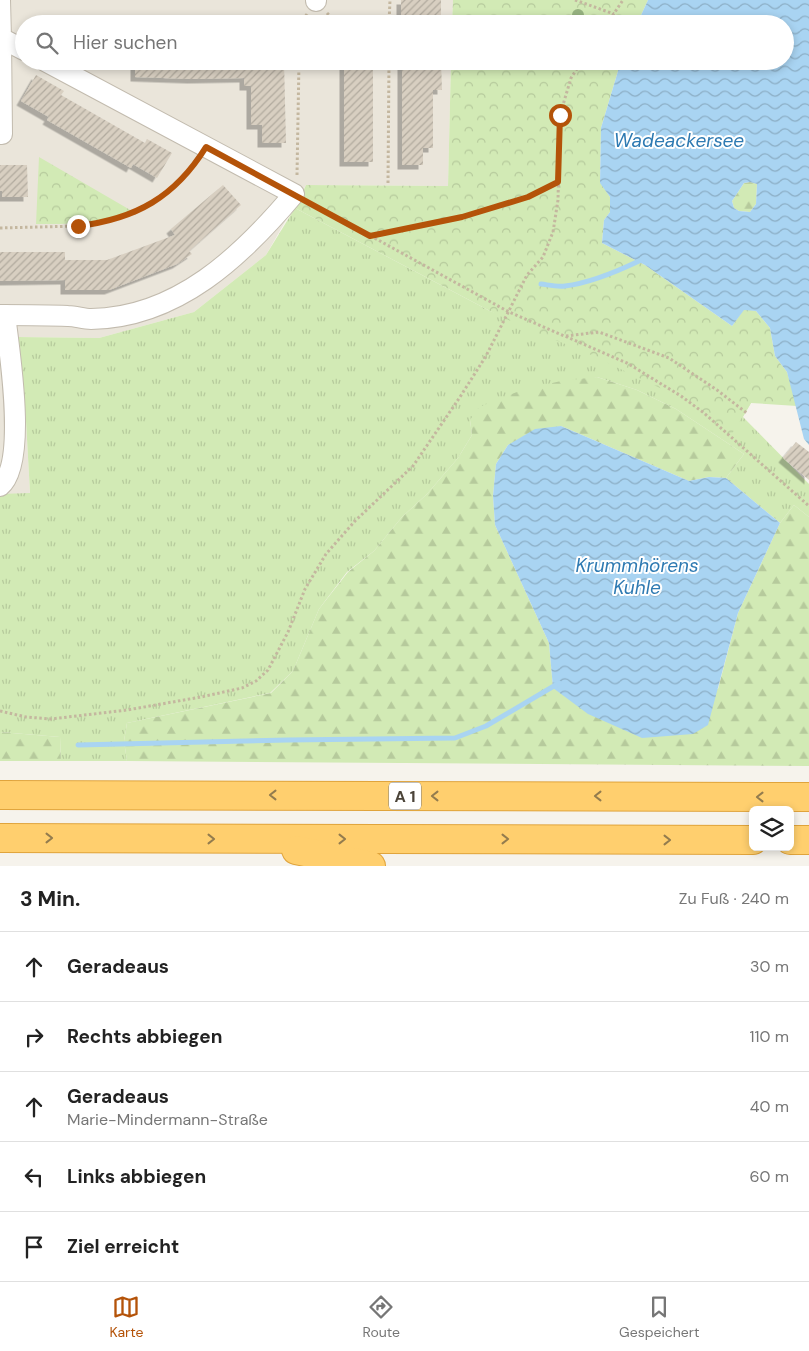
<!DOCTYPE html>
<html lang="de">
<head>
<meta charset="utf-8">
<style>
  :root { --surface:#fff; --page:#f2f2f2; --text:#222; --muted:#767676; --line:#e0e0e0; --accent:#b45309 }
  body { margin:0; font-family:"DM Sans",sans-serif; background:var(--page); color:var(--text) }
  .controls { position:absolute; right:15px; bottom:15px; display:grid; overflow:hidden; border-radius:8px; box-shadow:0 2px 8px #0003 }
  .controls button { width:45px; height:45px; display:grid; place-items:center; padding:0; border:0; border-bottom:1px solid var(--line); background:var(--surface); color:var(--text); font:25px sans-serif }
  .stop { position:absolute; width:15px; height:15px; margin:-11px; border:4px solid #b45309; border-radius:50%; background:#fff }
  .stop.end { background:#b45309; border-color:#fff; box-shadow:0 1px 5px #0008 }
  .list { margin:0; padding:0; list-style:none }
  h2 { display:flex; justify-content:space-between; align-items:center; height:65px; margin:0; padding:0 20px; font-size:21px }
  h2 small { font-size:16px; font-weight:400; color:var(--muted) }
  .list li { display:grid; grid-template-columns:32px 1fr auto; gap:15px; align-items:center; box-sizing:border-box; height:70px; padding:0 20px; border-top:1px solid var(--line) }
  .list b { display:block; font-size:19px; white-space:nowrap }
  .list p { margin:0; font-size:16px; white-space:nowrap; color:var(--muted) }
  .list em { font-size:16px; font-style:normal; color:var(--muted) }
  .icon { flex:none; width:28px; height:28px; fill:none; stroke:currentColor; stroke-width:2; stroke-linecap:round; stroke-linejoin:round }
  .map { position:relative; flex:none; width:809px; height:866px; overflow:hidden }
  .search { position:absolute; background:var(--surface); box-shadow:0 2px 8px #0003; left:15px; right:15px; top:15px; height:55px; display:flex; align-items:center; gap:12px; box-sizing:border-box; padding:0 18px; border-radius:28px; color:var(--muted); font-size:19px }
  .sheet { height:415px; background:var(--surface) }
  nav { display:flex; justify-content:space-around; align-items:center; box-sizing:border-box; height:70px; border-top:1px solid var(--line); background:var(--surface); font-size:14px; color:var(--muted) }
  nav a { display:grid; justify-items:center; gap:2px }
  nav .on { color:var(--accent) }
  .map>svg:first-child { display:block }
  .residential { fill:#eae5da }
  .grass { fill:url(#grass-tufts) }
  .forest { fill:url(#forest-firs) }
  .park { fill:url(#park-crowns) }
  .water { fill:url(#water-waves); fill-rule:evenodd }
  .lines { fill:none; stroke-linecap:round; stroke-linejoin:round }
  .stream { stroke:#a9d4f2; stroke-width:5 }
  .building { fill:url(#building-hatch); filter:url(#shadow) }
  .minor-casing { stroke:#c2bbae; stroke-width:22 }
  .highway-casing { stroke:#e0a43c; stroke-width:30 }
  .path { stroke:#c4b79f; stroke-width:3; stroke-dasharray:2.5 2.5; stroke-linecap:butt }
  .minor { stroke:#fff; stroke-width:20 }
  .highway { stroke:#ffcf6e; stroke-width:28 }
  .tree { fill:#97b381 }
  .oneway { stroke:#937c4e }
  .route { stroke:#b45309; stroke-width:6 }
  .labels { text-anchor:middle; dominant-baseline:central; stroke-width:4; stroke-linejoin:round; paint-order:stroke }
  .shield { fill:#fff; stroke:#817c74; stroke-width:1 }
  .shield-label { font-size:16px; font-weight:bold; fill:#4b4439 }
  .water-label { font-size:19px; font-style:italic; fill:#2e7ab2; stroke:#fff }
</style>
</head>
<body>
<div class="map">
<svg width="809" height="866" viewBox="0 0 809 866">
  <defs>
    <pattern id="grass-tufts" width="24" height="20" patternUnits="userSpaceOnUse" patternTransform="scale(1.25)"><rect width="24" height="20" fill="#d2eab5"/><path d="M3 7l-1-3M5 7V3M7 7l1-3M15 17l-1-3M17 17v-4M19 17l1-3" fill="none" stroke="#b6ca9c"/></pattern>
    <pattern id="forest-firs" width="22" height="20" patternUnits="userSpaceOnUse" patternTransform="scale(1.25)"><rect width="22" height="20" fill="#d2eab5"/><path d="M5 1l3.5 6h-7zM16 11l3.5 6h-7z" fill="#b6ca9c"/></pattern>
    <pattern id="park-crowns" width="20" height="18" patternUnits="userSpaceOnUse" patternTransform="scale(1.25)"><rect width="20" height="18" fill="#d2eab5"/><path d="M2 6a3 3 0 1 1 6 0M12 15a3 3 0 1 1 6 0" fill="none" stroke="#b6ca9c"/></pattern>
    <pattern id="water-waves" width="16" height="10" patternUnits="userSpaceOnUse" patternTransform="scale(1.25)"><rect width="16" height="10" fill="#a9d4f2"/><path d="M0 5q4-4 8 0t8 0" fill="none" stroke="#8caec5"/></pattern>
    <pattern id="building-hatch" width="6" height="6" patternUnits="userSpaceOnUse" patternTransform="scale(1.25)"><rect width="6" height="6" fill="#d8cfc1"/><path d="M-1 1l2-2M0 6l6-6M5 7l2-2" fill="none" stroke="#b1aa9e"/></pattern>
    <filter id="shadow"><feDropShadow dx="-4.5" dy="4.5" stdDeviation="0" flood-color="#0004"/></filter>
  </defs>
  <rect width="100%" height="100%" fill="#f6f3ec"/>
  <polygon class="residential" points="0,0 453,0 452,24 24,24 24,61 451,61 448,186 306,185 266,255 194,312 99,338 18,337 26,421 30,494 0,494"/>
  <polygon class="grass" points="295,208 490,311 751,403 743,417 809,484 809,517 794,505 780,523 726,478 744,454 676,409 637,390 597,377 470,420 472,435 458,458 427,494 402,517 374,551 347,572 319,609 293,671 270,693 127,723 124,741 127,761 61,761 60,737 0,732 0,494 30,493 26,421 18,337 99,338 194,312 266,255"/>
  <g class="forest">
    <polygon points="750,182 757,184 756,204 750,212 739,211 734,208 732,201 744,183"/>
    <polygon points="597,377 637,390 676,409 744,454 726,478 709,477 689,481 561,426 508,445 496,464 493,496 495,525 549,643 553,688 718,689 738,613 780,523 794,505 809,517 809,766 127,761 124,741 127,723 271,693 293,671 319,609 348,572 374,551 402,517 427,494 458,458 472,435 470,420 479,407 522,390 561,381"/>
    <polygon points="0,732 60,737 61,761 0,761"/>
  </g>
  <g class="park">
    <polygon points="453,0 648,0 637,24 452,24"/>
    <polygon points="451,61 621,61 601,128 600,182 610,197 610,212 604,220 602,243 645,265 732,326 744,309 756,311 770,328 775,356 787,372 797,406 751,403 728,440 662,389 583,351 525,328 490,311 295,208 306,185 448,186"/>
    <path d="M39 157 132 211C97 225 72 224 36 224Z"/>
  </g>
  <g class="water">
    <path d="M648 0H809V445L804 439 787 372 775 356 770 328 756 311 744 310 732 326 645 265 602 243 604 220 610 212V197L600 183 601 128 621 61H785V24H637ZM750 182 757 184 756 204 750 212 739 211 734 208 732 201 744 183Z"/>
    <polygon points="561,426 689,481 709,477 726,478 780,523 738,613 708,725 693,734 642,738 588,714 553,688 549,643 495,525 493,496 496,464 508,445 535,429"/>
  </g>
  <g class="lines">
    <g class="stream">
      <path d="M541 284C549 285 557 287 565 286 590 283 616 272 639 261"/>
      <polyline points="78,745 288,740 455,738 486,726 559,683"/>
    </g>
  </g>
  <g class="building">
    <rect x="401" y="0" width="40" height="24"/>
    <polygon points="135,61 284,61 286,143 262,143 262,125 251,125 251,86 244,86 244,78 192,79 135,77"/>
    <rect x="344" y="61" width="29" height="101"/>
    <polygon points="402,61 441,61 442,90 433,90 433,148 423,148 423,165 402,165"/>
    <polygon points="36,75 64,91 61,95 145,143 147,139 172,153 157,178 133,164 131,168 47,120 49,117 21,101"/>
    <polygon points="0,165 27,165 28,197 2,197 2,191 0,191"/>
    <polygon points="223,185 241,205 189,251 192,254 177,264 109,290 65,290 65,280 0,281 0,252 65,252 65,260 107,260 175,235 171,229"/>
    <polygon points="796,442 809,452 809,480 783,458"/>
  </g>
  <g class="lines">
    <g class="minor-casing">
      <g id="minor">
        <polyline points="0,0 1,38 24,50"/>
        <polyline points="316,0 316,1"/>
        <polyline points="0,134 2,134 1,38"/>
        <path d="M0 315C23 315 46 315 68 316 76 316 83 319 91 319 177 318 242 256 294 194L45 61"/>
        <path d="M0 486C28 464 9 349 5 315"/>
      </g>
    </g>
    <g class="highway-casing">
      <g id="highway">
        <polyline points="0,795 809,797"/>
        <polyline points="0,838 753,840"/>
        <polyline points="790,840 809,840"/>
        <polyline points="296,850 371,866"/>
      </g>
    </g>
    <g class="path">
      <polyline points="575,0 614,14"/>
      <polyline points="327,13 337,24"/>
      <polyline points="300,24 307,14"/>
      <polyline points="389,24 390,0"/>
      <polyline points="607,24 623,0"/>
      <polyline points="297,175 299,61"/>
      <polyline points="388,183 389,61"/>
      <polyline points="309,202 509,312 627,363 681,396 704,413 809,506"/>
      <polyline points="0,228 78,226 97,223 135,213 154,201 181,181 196,162"/>
      <polyline points="370,236 462,217 528,197 558,182"/>
      <polyline points="566,336 599,332 669,358 717,390 748,414"/>
      <polyline points="0,711 26,717 51,719 127,710 201,697 242,688 256,681 268,670 288,632 305,589 326,554 355,521 413,466 460,397 486,356 527,275 543,257 553,232 558,200 560,115 571,78 582,61"/>
    </g>
    <use href="#minor" class="minor"/>
    <use href="#highway" class="highway"/>
  </g>
  <circle class="tree" cx="578" cy="15" r="6"/>
  <defs><path id="oneway-chevron" d="M-2-3.5L2.5 0L-2 3.5" fill="none" stroke-width="1.6" stroke-linecap="round" stroke-linejoin="round" transform="scale(1.25)"/></defs>
  <g class="oneway">
    <use href="#oneway-chevron" transform="translate(273 795) rotate(-180)"/>
    <use href="#oneway-chevron" transform="translate(435 796) rotate(-180)"/>
    <use href="#oneway-chevron" transform="translate(598 796) rotate(-180)"/>
    <use href="#oneway-chevron" transform="translate(760 797) rotate(-180)"/>
    <use href="#oneway-chevron" transform="translate(49 838)"/>
    <use href="#oneway-chevron" transform="translate(211 839)"/>
    <use href="#oneway-chevron" transform="translate(342 839)"/>
    <use href="#oneway-chevron" transform="translate(505 839)"/>
    <use href="#oneway-chevron" transform="translate(667 840)"/>
  </g>
  <g class="lines">
    <path class="route" d="M78 226C136 219 175 197 206 147L370 236 462 217 528 197 558 182 560 115"/>
  </g>
  <g class="labels">
    <rect class="shield" x="389" y="782.5" width="32" height="27" rx="4"/>
    <g class="shield-label">
      <text x="405" y="796">A 1</text>
    </g>
    <g class="water-label">
      <text x="679" y="140">Wadeackersee</text>
      <text x="637" y="565">Krummhörens<tspan x="637" dy="22">Kuhle</tspan></text>
    </g>
  </g>
</svg>
<div class="controls">
<button><svg class="icon" aria-label="layers" viewBox="0 0 24 24"><path d="M12 4l9 5-9 5-9-5zM3 14l9 5 9-5"/></svg></button>
</div>
<div class="stop" style="left:560px;top:115px"></div>
<div class="stop end" style="left:78px;top:226px"></div>
<div class="search"><svg class="icon" aria-label="search" viewBox="0 0 24 24"><circle cx="10" cy="10" r="6"/><path d="M15 15l6 6"/></svg>Hier suchen</div>
</div>
<section class="sheet">
<h2>3 Min.<small>Zu Fuß · 240 m</small></h2>
<ul class="list">
<li><svg class="icon" aria-label="ahead" viewBox="0 0 24 24"><path d="M12 20V5M6 11l6-6 6 6"/></svg><div><b>Geradeaus</b></div><em>30 m</em></li>
<li><svg class="icon" aria-label="right" viewBox="0 0 24 24"><path d="M7 20v-9h11M14 6l5 5-5 5"/></svg><div><b>Rechts abbiegen</b></div><em>110 m</em></li>
<li><svg class="icon" aria-label="ahead" viewBox="0 0 24 24"><path d="M12 20V5M6 11l6-6 6 6"/></svg><div><b>Geradeaus</b><p>Marie-Mindermann-Straße</p></div><em>40 m</em></li>
<li><svg class="icon" aria-label="left" viewBox="0 0 24 24"><path d="M17 20v-9H6M10 6l-5 5 5 5"/></svg><div><b>Links abbiegen</b></div><em>60 m</em></li>
<li><svg class="icon" aria-label="arrive" viewBox="0 0 24 24"><path d="M6 21V4h12l-3 4 3 4H6"/></svg><div><b>Ziel erreicht</b></div></li>
</ul>
</section>
<nav>
<a class="on"><svg class="icon" aria-label="map" viewBox="0 0 24 24"><path d="M3 6l6-2 6 2 6-2v14l-6 2-6-2-6 2zM9 4v14M15 6v14"/></svg>Karte</a>
<a><svg class="icon" aria-label="directions" viewBox="0 0 24 24"><path d="M12 3l9 9-9 9-9-9zM9 14v-3h6M13 9l2 2-2 2"/></svg>Route</a>
<a><svg class="icon" aria-label="saved" viewBox="0 0 24 24"><path d="M7 4h10v16l-5-4-5 4z"/></svg>Gespeichert</a>
</nav>
</body>
</html>
